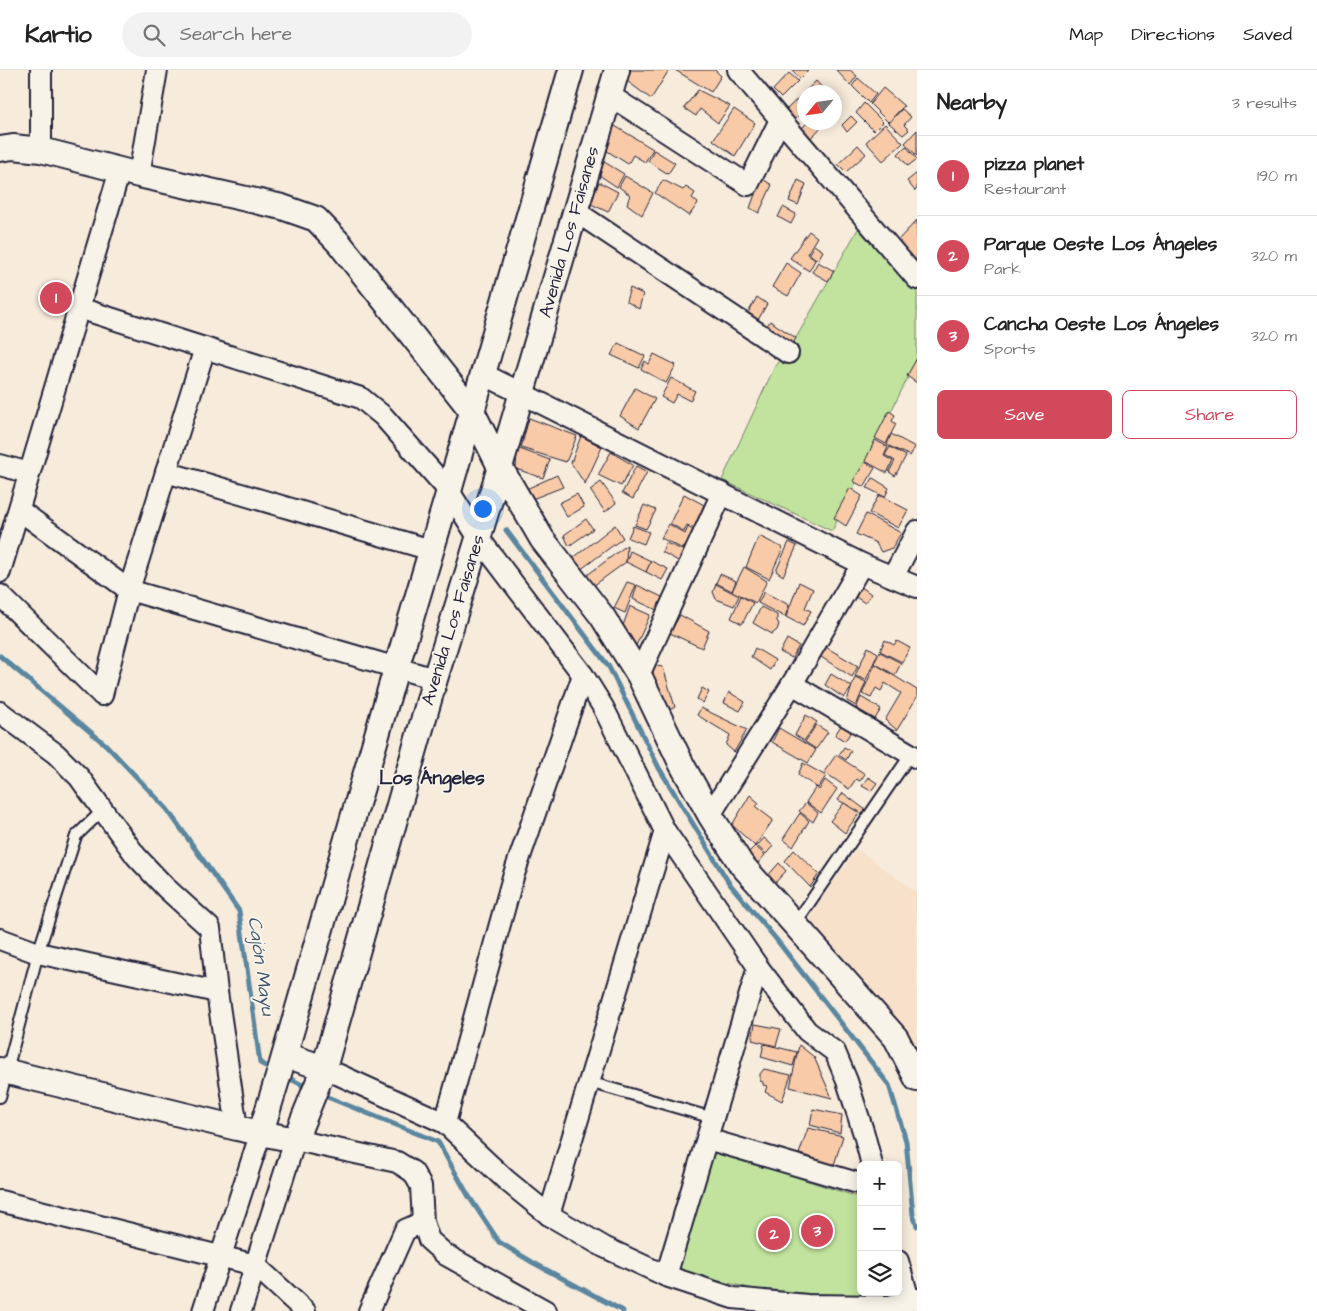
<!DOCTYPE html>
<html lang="en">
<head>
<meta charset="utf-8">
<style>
  :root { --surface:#fff; --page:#f2f2f2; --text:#222; --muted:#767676; --line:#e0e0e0; --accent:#d1495b }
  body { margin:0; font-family:"Architects Daughter",sans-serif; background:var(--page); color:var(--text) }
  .controls { position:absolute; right:15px; bottom:15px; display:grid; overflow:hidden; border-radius:8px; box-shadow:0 2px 12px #0003 }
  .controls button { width:45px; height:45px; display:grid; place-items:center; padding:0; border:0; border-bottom:1px solid var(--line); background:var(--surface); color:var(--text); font:25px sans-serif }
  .compass { position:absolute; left:797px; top:15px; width:45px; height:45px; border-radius:50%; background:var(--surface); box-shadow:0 2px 12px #0003; rotate:241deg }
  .you { position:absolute; left:482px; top:438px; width:18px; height:18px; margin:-12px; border:4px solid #fff; border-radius:50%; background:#1a73e8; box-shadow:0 0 0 8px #1a73e833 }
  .badge { display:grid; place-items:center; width:32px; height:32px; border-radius:50%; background:var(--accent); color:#fff; font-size:16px; font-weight:700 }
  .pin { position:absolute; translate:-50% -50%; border:2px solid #fff; box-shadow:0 1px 5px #0006 }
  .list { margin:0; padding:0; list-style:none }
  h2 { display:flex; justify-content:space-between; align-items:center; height:65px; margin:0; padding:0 20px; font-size:21px }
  h2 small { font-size:16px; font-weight:400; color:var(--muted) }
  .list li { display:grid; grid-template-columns:32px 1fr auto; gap:15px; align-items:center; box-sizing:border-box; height:80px; padding:0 20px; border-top:1px solid var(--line) }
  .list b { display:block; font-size:19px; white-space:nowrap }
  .list p { margin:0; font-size:16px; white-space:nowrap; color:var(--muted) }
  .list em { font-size:16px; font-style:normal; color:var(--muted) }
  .actions { display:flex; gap:10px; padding:15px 20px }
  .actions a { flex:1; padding:11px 0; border:1px solid var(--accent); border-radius:8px; text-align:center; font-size:18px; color:var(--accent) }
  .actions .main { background:var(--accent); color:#fff }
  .icon { flex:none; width:28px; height:28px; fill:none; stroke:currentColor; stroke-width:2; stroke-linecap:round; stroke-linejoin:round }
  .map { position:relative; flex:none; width:917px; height:1241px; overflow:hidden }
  header { display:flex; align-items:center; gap:30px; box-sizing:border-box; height:70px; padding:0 25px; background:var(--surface); border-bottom:1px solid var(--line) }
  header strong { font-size:24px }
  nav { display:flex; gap:28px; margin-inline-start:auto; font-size:18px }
  .search { width:350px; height:45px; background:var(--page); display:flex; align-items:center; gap:12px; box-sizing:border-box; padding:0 18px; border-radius:28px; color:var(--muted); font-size:19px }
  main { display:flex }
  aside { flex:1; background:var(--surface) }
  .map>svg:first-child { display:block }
  .built { fill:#f7e1cb }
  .green { fill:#c1e39d; stroke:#72826c }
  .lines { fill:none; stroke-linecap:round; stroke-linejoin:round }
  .stream { stroke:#5a869f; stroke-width:5 }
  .building { fill:#f8caa7; stroke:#22223b }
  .service-casing { stroke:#22223b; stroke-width:14 }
  .minor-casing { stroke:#22223b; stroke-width:24 }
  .tertiary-casing { stroke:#22223b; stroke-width:28 }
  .service { stroke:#f7f3e8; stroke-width:10 }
  .minor { stroke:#f7f3e8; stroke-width:20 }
  .tertiary { stroke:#f7f3e8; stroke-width:24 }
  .labels { text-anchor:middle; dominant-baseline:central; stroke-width:4; stroke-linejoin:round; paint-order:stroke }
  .street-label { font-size:18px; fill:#22223b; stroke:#f7f3e8 }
  .neighbourhood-label { font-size:19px; font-weight:bold; fill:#22223b; stroke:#f7f3e8 }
  .water-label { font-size:19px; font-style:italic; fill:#3e546d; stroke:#f7f3e8 }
</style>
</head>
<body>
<header>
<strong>Kartio</strong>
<div class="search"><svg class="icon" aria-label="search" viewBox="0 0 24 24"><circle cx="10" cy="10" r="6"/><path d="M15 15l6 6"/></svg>Search here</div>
<nav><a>Map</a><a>Directions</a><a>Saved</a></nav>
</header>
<main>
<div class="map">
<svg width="917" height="1241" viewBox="0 0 917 1241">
  <rect width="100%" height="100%" fill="#f7ebdb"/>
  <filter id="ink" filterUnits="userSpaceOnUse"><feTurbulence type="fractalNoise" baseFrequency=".02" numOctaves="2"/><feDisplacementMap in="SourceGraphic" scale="10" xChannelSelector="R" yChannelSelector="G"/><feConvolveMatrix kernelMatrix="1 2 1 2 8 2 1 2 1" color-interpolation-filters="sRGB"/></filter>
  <g filter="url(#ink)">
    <polygon class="built" points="857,779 916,822 917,821 917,991 895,948 857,903 805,853"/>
    <g class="green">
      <polygon points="858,159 917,222 917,289 832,461 722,410 775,296 796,268"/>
      <polygon points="712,1080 861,1128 861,1222 894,1222 891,1226 857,1226 762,1221 677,1201"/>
    </g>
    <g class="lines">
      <g class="stream">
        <polyline points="506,460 609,597 659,698 729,813 776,869 889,1015 906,1071 913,1145 917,1156"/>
        <polyline points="0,586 106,675 167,739 239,841 260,993 273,1000"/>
        <polyline points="285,1006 308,1018"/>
        <polyline points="320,1024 438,1072 468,1125 499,1172 532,1192 623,1241"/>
      </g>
    </g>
    <g class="building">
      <polygon points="628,0 669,0 651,29 623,8"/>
      <polygon points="675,0 715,0 721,6 711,22"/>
      <polygon points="792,0 809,0 800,9"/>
      <polygon points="836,0 850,0 857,6 850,15"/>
      <polygon points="789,3 798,11 781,28 773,20"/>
      <polygon points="858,8 876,24 869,33 852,16"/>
      <polygon points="816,11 825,21 823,22 804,22 804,40 794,50 785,41"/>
      <polygon points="883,18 904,36 888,52 870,34"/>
      <polygon points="698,20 730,36 718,53 700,39 696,46 684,38"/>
      <polygon points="864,33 883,52 874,61 856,43"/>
      <polygon points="734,39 755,53 735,86 713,70"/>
      <polygon points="902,39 911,47 904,55 909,60 903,65 889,53"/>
      <polygon points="851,46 857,52 847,62 842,55"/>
      <polygon points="808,52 826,52 810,69 801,59"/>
      <polygon points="610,53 653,79 645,92 633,85 628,94 604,79"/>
      <polygon points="885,54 903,73 883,91 866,72"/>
      <polygon points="917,60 917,86 905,73"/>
      <polygon points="858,75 866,84 846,102 838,94"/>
      <polygon points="906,76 917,89 908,96 898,84"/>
      <polygon points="654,80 675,93 668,104 648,91"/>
      <polygon points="601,90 624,104 617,117 596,103"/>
      <polygon points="917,103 917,119 915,121 907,111"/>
      <polygon points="625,106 653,123 642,145 627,134 630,125 619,117"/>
      <polygon points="761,108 772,115 759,143 750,138"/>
      <polygon points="663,110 683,120 686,117 695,123 692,128 698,133 689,146 655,123"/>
      <polygon points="798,110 806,114 798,135 789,131"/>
      <polygon points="599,112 618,122 608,142 591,134"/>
      <polygon points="783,137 796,144 791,154 778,147"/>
      <polygon points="917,150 917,192 898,170"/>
      <polygon points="809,161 817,167 807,184 815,190 809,201 790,188"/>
      <polygon points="814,175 823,181 818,190 809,184"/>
      <polygon points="818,192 834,201 828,211 812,202"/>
      <polygon points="786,193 801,203 788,226 772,217"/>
      <polygon points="630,218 643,224 639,239 626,231"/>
      <polygon points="757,227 767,234 758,250 748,243"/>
      <polygon points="770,251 796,268 790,278 765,259"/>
      <polygon points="618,273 645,286 639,298 611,285"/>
      <polygon points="654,284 676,295 666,313 641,299 645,291 649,294"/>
      <polygon points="917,288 917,313 907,306"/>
      <polygon points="671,308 695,321 690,331 677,324 672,333 661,327"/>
      <polygon points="635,318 655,329 639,358 620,346"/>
      <polygon points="889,341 895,345 892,351 896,354 886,374 875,368"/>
      <polygon points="529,348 577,366 566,392 521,378"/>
      <polygon points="891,364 915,377 910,386 887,375"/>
      <polygon points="581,366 602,377 585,414 571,393"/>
      <polygon points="875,370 888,377 884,386 893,391 887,403 865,391"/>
      <polygon points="890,377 906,386 895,406 889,402 895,391 885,385"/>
      <polygon points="517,378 550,390 543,408 516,399"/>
      <polygon points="611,382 633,395 621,416 598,405"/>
      <polygon points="865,392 875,398 864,417 853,411"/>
      <polygon points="636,396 647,402 633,429 622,423"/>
      <polygon points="557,405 563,417 527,431 522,421"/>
      <polygon points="873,408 889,418 885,427 867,418"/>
      <polygon points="601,412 616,433 605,442 590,420"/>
      <polygon points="850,418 862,426 846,456 834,448"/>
      <polygon points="577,424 584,437 567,447 559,433"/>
      <polygon points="684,424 704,435 694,458 687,455 684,462 670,453"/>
      <polygon points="879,425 908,440 898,458 869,443"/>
      <polygon points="644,435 656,440 646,459 635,455"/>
      <polygon points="866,444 901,463 892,478 881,482 876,473 856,464"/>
      <polygon points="586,449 593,459 569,476 564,465"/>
      <polygon points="669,454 685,464 688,457 693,460 683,479 661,468"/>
      <polygon points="615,455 623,468 580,500 572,489"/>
      <polygon points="633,456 649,462 644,474 628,468"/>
      <polygon points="759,466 783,478 769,509 746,497"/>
      <polygon points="789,472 797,476 783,506 776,501"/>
      <polygon points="666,473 685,481 680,492 662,482"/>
      <polygon points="627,475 626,492 593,516 586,506"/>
      <polygon points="630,481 651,491 646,502 626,492"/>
      <polygon points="651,491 668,499 662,510 646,502"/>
      <polygon points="744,497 767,511 756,533 732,521"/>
      <polygon points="720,504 736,511 732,521 716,513"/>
      <polygon points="627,512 636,515 625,543 614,538"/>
      <polygon points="799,512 813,519 805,538 811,541 803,556 786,547"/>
      <polygon points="716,514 739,526 734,536 716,529 713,522"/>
      <polygon points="637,515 664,528 659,541 633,529"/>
      <polygon points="860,516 871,524 865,533 854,526"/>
      <polygon points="764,522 789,535 785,547 758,533"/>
      <polygon points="741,526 753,533 742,554 731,548"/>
      <polygon points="630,536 650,545 634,580 620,564"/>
      <polygon points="761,537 777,545 777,551 779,554 777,560 772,564 753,553"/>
      <polygon points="680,545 709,561 702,578 670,563"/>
      <polygon points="787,569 799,576 792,588 780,582"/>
      <polygon points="885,570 894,575 897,571 910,578 902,592 880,581"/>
      <polygon points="824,576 858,596 852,607 818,585"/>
      <polygon points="868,577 878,583 866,610 855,606"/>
      <polygon points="755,578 775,590 770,600 751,587"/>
      <polygon points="880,582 901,593 895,605 874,593"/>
      <polygon points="875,594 917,620 917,627 897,660 885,650 901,623 885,613 881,621 876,618 871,628 862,624"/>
      <polygon points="656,596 663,597 675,637 663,643 653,613 653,601"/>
      <polygon points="831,604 852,617 844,628 825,615"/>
      <polygon points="855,607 866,612 856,636 847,631"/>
      <polygon points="702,618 709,622 703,633 697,629"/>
      <polygon points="729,622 745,632 740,641 724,633"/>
      <polygon points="861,627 881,639 875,649 856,638"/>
      <polygon points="701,638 747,660 734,682 726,675 730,665 697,645"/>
      <polygon points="806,645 817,652 804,671 795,665"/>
      <polygon points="842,654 852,660 845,671 835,665"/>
      <polygon points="816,655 828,662 816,679 805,672"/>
      <polygon points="779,658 816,680 808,693 772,672"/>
      <polygon points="844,677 851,681 846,690 839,685"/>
      <polygon points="836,685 865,704 860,711 856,709 849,719 824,702"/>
      <polygon points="803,693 826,706 818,718 798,705"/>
      <polygon points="868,707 877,713 871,721 862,716"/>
      <polygon points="825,710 837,719 821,743 806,732 816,717 819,720"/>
      <polygon points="843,723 867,741 863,747 860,742 838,730"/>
      <polygon points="750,725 759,733 756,737 773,750 755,776 732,755"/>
      <polygon points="806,733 818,743 813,752 799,741"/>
      <polygon points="844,733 859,743 845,763 830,751"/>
      <polygon points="800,743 809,751 793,777 783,769"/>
      <polygon points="764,768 773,776 766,784 757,776"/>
      <polygon points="755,776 765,785 758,793 748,783"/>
      <polygon points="794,780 819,804 810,817 785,791"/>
      <polygon points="779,793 786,801 773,815 766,808"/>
      <polygon points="755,954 781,959 776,976 752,970"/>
      <polygon points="764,974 797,982 793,996 761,987"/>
      <polygon points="799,975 814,987 832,1028 790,1017"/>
      <polygon points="764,999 791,1005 782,1031 765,1022 767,1016 763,1015 763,1012 760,1011 760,1004"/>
      <polygon points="813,1039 842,1045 840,1063 810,1055"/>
      <polygon points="808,1058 843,1066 834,1095 799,1084"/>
    </g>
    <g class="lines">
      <g class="service-casing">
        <g id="service">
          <polyline points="795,854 911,684"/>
          <polyline points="589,1012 713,1048"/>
          <polyline points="0,1027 38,883 76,766 102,741"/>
        </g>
      </g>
      <g class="minor-casing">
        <g id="minor">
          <polyline points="41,0 41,80"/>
          <polyline points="738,0 917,209"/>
          <polyline points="609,25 748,115 780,50"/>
          <polyline points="139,105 157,0"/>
          <polyline points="575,141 788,283"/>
          <polyline points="79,238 361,328 383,346 449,421 478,467 583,605 603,637 665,761 758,897 807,961 835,982 847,1011 864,1064 872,1095"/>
          <polyline points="483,304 862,494 917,517"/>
          <polyline points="0,395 29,403"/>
          <polyline points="166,402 431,480"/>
          <polyline points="19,440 129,520 435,609"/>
          <polyline points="0,502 120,100"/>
          <polyline points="893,507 917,461"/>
          <polyline points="0,525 102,625"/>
          <polyline points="639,605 722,423"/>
          <polyline points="792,614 917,688"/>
          <polyline points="102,625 129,520 205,278"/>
          <polyline points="0,642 56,684 79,707 136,786 166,818 210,858 217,922 237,1058"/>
          <polyline points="710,745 792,614 862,494"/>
          <polyline points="0,869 38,883 217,922"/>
          <polyline points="324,998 445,1053 506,1110 549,1145 604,1177 666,1206 733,1228 807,1235 889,1236 917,1229"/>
          <polyline points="445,1053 513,807 583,605"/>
          <polyline points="707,1069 861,1114"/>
          <polyline points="0,1131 255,1195 305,1241"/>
          <polyline points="549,1145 665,761"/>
          <polyline points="898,1191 909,1230"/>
          <polyline points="666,1206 758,897"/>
          <polyline points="203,1241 261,1062"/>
          <polyline points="241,1241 295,1070 397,1092 413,1102 421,1116 423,1152 429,1170 446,1185 546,1241"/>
          <polyline points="369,1241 405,1160 423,1152"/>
        </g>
      </g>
      <g class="tertiary-casing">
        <g id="tertiary">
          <polyline points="0,79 13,77 41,80 139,105 282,137 316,149 339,173 472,341 500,397 542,469 602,546 639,605 682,695 710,745 741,794 896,968 917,1009"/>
          <polyline points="285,985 324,998"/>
          <polyline points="0,1000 237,1058 295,1070 324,998 435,609 500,397 617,0"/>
          <polyline points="261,1062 281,997 396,599 449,421 571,0"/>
        </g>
      </g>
      <use href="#service" class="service"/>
      <use href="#minor" class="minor"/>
      <use href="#tertiary" class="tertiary"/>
    </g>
  </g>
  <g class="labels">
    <g class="street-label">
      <text transform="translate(569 162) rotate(-74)">Avenida Los Faisanes</text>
      <text transform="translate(453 550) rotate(-73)">Avenida Los Faisanes</text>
    </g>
    <g class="neighbourhood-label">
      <text x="432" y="708">Los Ángeles</text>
    </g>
    <g class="water-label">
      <text transform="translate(261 896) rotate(82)">Cajón Mayu</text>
    </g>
  </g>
</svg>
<div class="controls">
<button>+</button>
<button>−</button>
<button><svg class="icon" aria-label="layers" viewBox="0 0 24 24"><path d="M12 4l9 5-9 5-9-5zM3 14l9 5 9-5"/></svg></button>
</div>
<svg class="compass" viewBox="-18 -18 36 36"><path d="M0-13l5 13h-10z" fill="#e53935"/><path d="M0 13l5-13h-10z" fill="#767676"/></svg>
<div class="you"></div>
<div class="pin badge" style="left:56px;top:228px">1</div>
<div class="pin badge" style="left:774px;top:1164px">2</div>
<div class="pin badge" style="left:817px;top:1161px">3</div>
</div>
<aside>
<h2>Nearby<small>3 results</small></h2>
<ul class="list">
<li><span class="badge">1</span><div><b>pizza planet</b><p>Restaurant</p></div><em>190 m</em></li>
<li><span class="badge">2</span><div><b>Parque Oeste Los Ángeles</b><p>Park</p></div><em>320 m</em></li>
<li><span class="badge">3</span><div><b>Cancha Oeste Los Ángeles</b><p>Sports</p></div><em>320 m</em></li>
</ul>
<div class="actions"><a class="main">Save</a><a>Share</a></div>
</aside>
</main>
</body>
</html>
